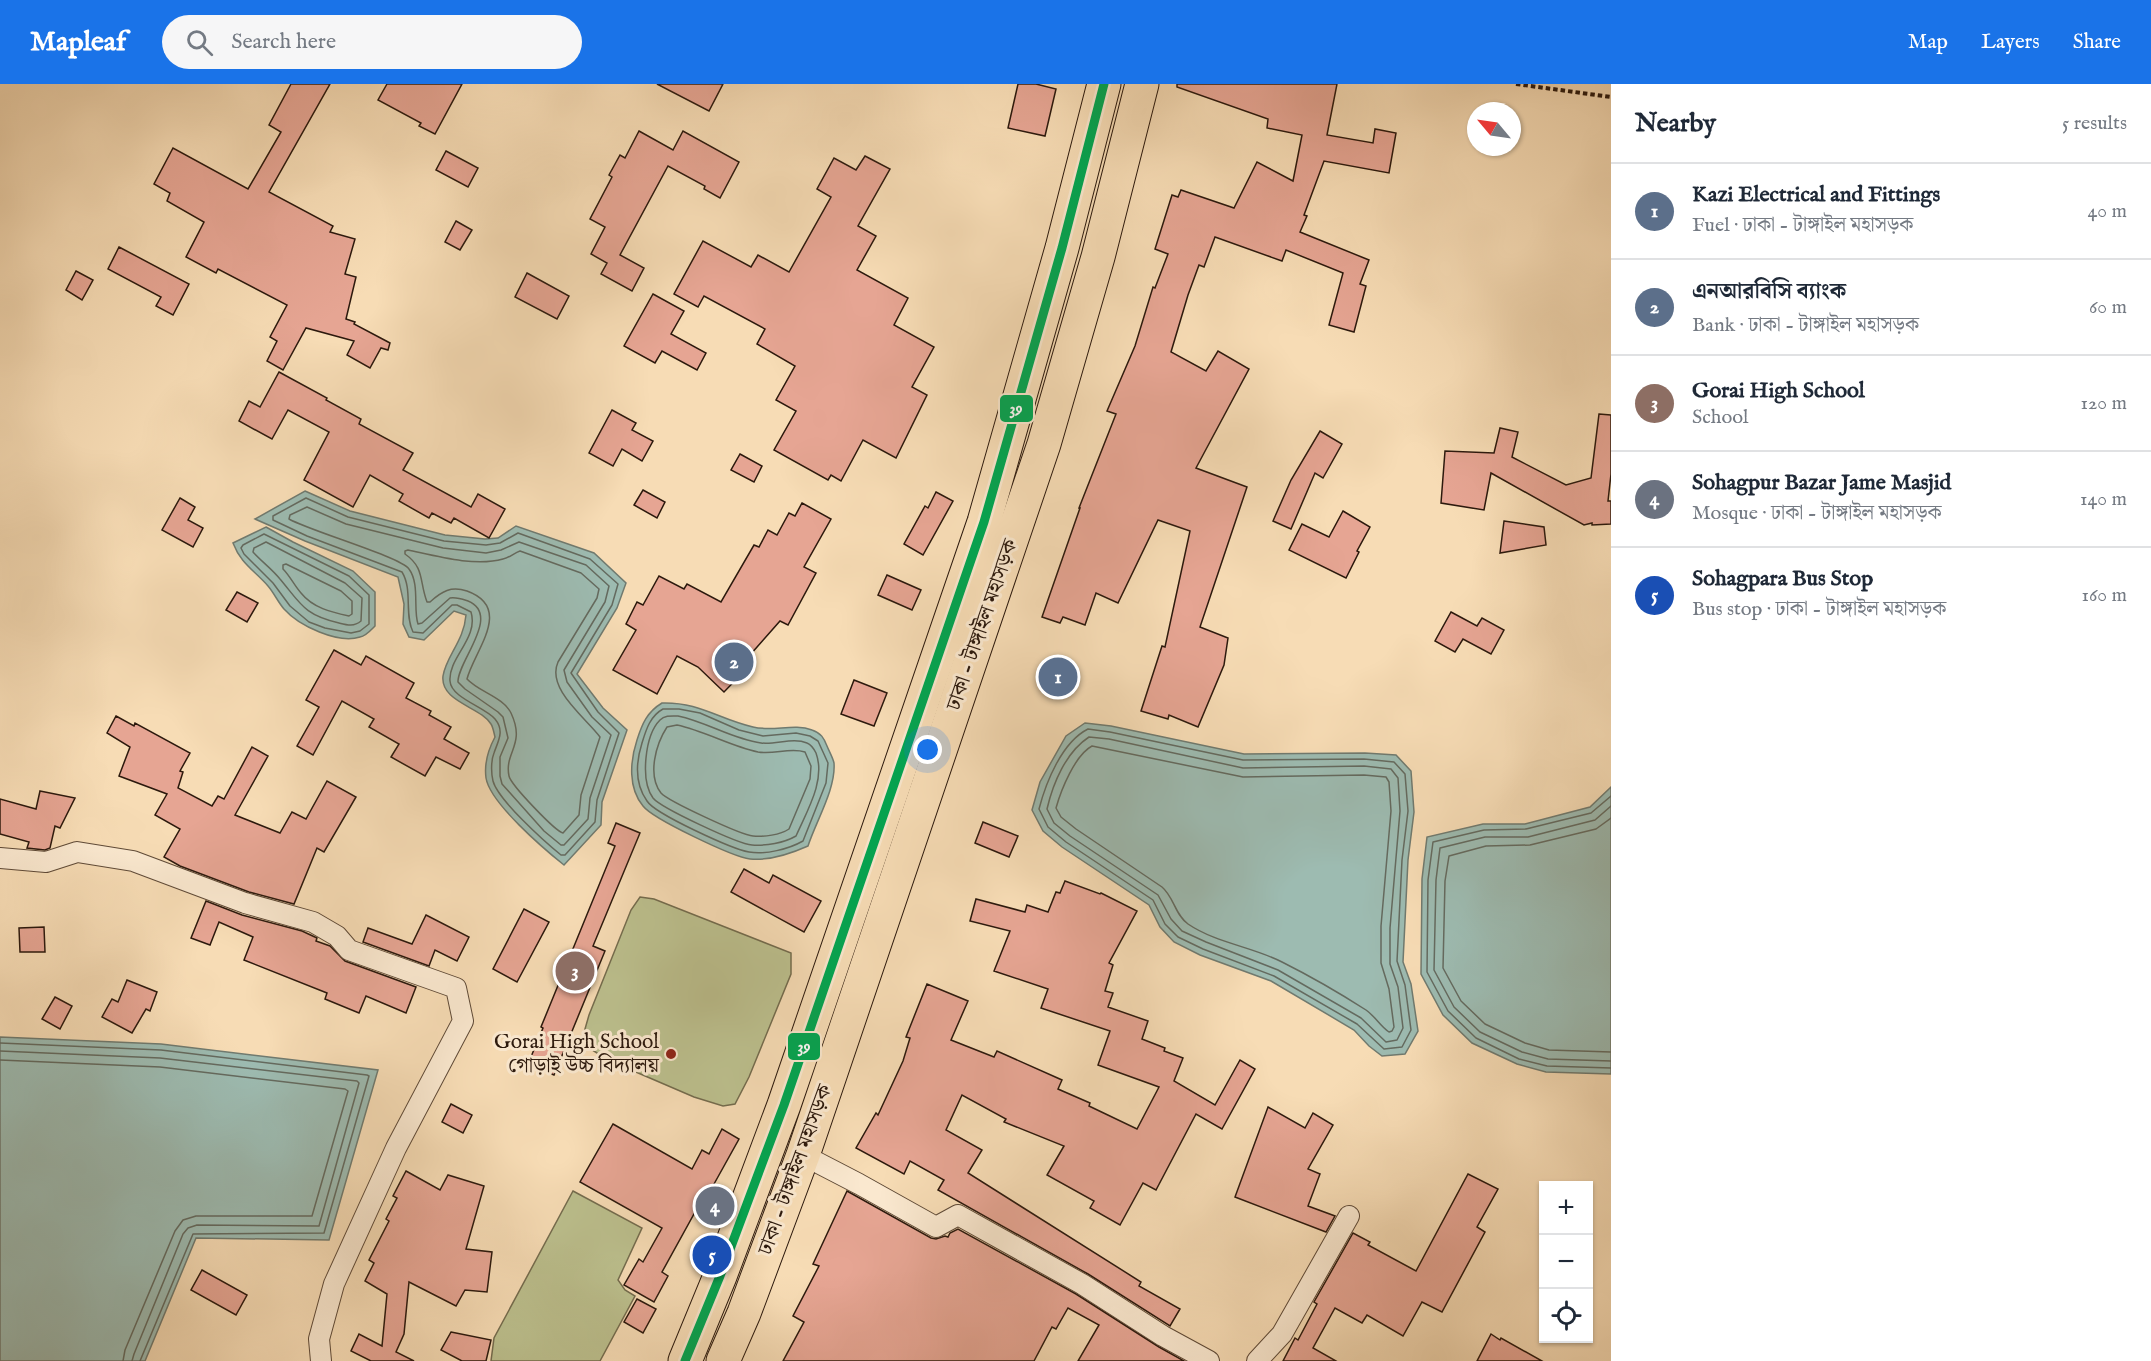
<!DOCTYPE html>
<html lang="en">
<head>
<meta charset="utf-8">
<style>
  :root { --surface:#fff; --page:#f6f6f7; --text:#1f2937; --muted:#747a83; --line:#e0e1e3; --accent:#1a73e8 }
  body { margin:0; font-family:"IM FELL English","Noto Serif Bengali",serif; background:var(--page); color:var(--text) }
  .controls { position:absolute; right:18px; bottom:18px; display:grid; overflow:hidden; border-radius:0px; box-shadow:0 2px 4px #0004 }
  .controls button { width:54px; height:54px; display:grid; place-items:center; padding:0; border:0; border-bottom:2px solid var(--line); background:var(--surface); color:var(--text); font:30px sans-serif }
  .compass { position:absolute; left:1467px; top:18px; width:54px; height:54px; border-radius:50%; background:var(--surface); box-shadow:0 2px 4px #0004; rotate:299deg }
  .you { position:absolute; left:928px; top:666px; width:21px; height:21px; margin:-15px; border:4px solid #fff; border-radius:50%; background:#1a73e8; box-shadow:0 0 0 9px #1a73e833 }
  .badge { display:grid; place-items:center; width:39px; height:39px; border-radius:50%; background:var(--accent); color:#fff; font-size:20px; font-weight:700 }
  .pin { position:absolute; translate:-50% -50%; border:3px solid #fff; box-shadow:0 2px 6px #0006 }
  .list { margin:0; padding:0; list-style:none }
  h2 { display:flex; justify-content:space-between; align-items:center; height:78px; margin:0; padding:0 24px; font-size:26px }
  h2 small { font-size:20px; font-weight:400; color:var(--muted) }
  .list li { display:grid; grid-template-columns:39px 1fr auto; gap:18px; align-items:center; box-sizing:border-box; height:96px; padding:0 24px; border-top:2px solid var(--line) }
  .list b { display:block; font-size:22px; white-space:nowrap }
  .list p { margin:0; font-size:20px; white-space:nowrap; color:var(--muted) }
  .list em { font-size:20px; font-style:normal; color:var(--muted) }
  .icon { flex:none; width:33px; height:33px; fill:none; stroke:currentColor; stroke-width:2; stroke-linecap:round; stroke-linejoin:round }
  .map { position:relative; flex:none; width:1611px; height:1277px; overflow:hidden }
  header { display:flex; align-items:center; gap:36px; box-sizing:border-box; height:84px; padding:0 30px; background:var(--accent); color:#fff }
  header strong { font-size:28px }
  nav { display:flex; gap:33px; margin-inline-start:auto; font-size:21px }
  .search { width:420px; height:54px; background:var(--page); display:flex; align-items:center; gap:15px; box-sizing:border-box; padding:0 21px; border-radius:33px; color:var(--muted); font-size:22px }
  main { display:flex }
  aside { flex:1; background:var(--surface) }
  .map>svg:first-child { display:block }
  .green { fill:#bcc08e; stroke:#746c4e; stroke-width:1.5 }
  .water { fill:#9dbbb1; stroke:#707a6f; stroke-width:1.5 }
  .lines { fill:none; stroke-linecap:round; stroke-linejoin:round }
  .shore { stroke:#646a5f; stroke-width:1.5 }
  .building { fill:#e6a593; stroke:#2c190d; stroke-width:1.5 }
  .street-casing { stroke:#5f4a37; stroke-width:22 }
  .highway-casing { stroke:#2c190d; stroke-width:35 }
  .path { stroke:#2c190d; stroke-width:4; stroke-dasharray:4.5 3; stroke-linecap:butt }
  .street { stroke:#fae8cf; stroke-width:20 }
  .highway { stroke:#f7dcb5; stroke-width:33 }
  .bus-1-casing { stroke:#fae8cf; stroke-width:14 }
  .bus-1 { stroke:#00a651; stroke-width:9 }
  .poi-dot { fill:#8f2418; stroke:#fae8cf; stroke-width:2 }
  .labels { text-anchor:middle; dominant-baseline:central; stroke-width:6; stroke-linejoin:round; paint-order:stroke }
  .street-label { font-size:21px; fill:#2c190d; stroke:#fae8cf }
  .poi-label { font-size:21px; fill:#2c190d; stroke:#fae8cf; text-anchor:end }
  .line-badge { stroke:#fae8cf; stroke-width:2 }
  .badge-label { font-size:16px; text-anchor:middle; font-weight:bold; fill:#fff }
</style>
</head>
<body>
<header>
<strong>Mapleaf</strong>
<div class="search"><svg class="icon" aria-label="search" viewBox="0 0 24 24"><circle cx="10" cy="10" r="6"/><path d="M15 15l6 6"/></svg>Search here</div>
<nav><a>Map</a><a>Layers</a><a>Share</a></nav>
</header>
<main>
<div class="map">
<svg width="1611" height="1277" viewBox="0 0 1611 1277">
  <rect width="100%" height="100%" fill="#f7dcb5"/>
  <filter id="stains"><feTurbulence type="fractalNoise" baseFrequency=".00333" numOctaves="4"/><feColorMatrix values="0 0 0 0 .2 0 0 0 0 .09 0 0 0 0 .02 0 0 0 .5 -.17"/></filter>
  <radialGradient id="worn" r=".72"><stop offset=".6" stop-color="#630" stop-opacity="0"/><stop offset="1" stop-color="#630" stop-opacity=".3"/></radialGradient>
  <g class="green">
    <polygon points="640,813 654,815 791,869 791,890 749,993 735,1020 723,1022 694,1013 608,976 586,962 583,952 589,931 631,826"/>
    <polygon points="573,1107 642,1144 618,1196 625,1206 635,1212 600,1277 491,1277 494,1254"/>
  </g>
  <g class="water">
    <path d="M305 407 350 427 445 451 485 455 498 454 516 442 594 469 626 499 617 524 577 590 603 624 627 646 602 718 601 741 564 781C544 765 490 719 486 694 484 679 488 666 495 653 494 649 493 643 491 640 481 623 440 618 443 592 446 572 464 557 466 531L454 527 424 556 409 553 403 540 404 520 398 493 305 457 255 435Z"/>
    <path d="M266 443 293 458 353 487 375 508V542C371 546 366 552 360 553 338 560 299 542 284 525 278 518 274 509 268 502 254 486 241 480 233 459Z"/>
    <path d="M662 619C700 618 718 635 753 643 773 648 794 639 812 646 821 649 824 654 827 662 829 667 833 674 834 679 836 705 816 737 808 762 790 770 770 777 750 775 733 773 653 735 643 722 628 704 630 677 637 656 642 640 647 628 662 619Z"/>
    <polygon points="1085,639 1111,642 1244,670 1365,669 1396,671 1411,687 1414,728 1408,776 1403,878 1411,900 1418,947 1405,970 1382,972 1369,962 1354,946 1271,897 1200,871 1174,858 1160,843 1149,821 1062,763 1043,747 1032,726 1040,698 1066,652"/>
    <polygon points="1611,703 1611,990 1546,988 1517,980 1472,959 1443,931 1421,890 1422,795 1427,753 1483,740 1525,740 1590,723"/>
    <polygon points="0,953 161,960 378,986 329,1156 196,1154 145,1277 0,1277"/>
  </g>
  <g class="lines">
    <g class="shore">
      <path d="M306 414 348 433 444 457 486 461 500 459 518 449 590 475 618 500 612 521 571 589 598 628 619 649 597 716 595 738 565 771H561C545 758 498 716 493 697 491 689 491 676 494 669 498 657 505 647 495 635 485 623 451 614 450 597 448 574 479 554 471 528L457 521H452L423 549 413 548C404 530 413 506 402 488L307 452 273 436V432Z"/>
      <path d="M307 423 346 440 443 464 486 469 501 466 519 458 586 481 609 502 605 518 564 586 567 598 592 633 611 651 590 714 588 735 564 761H561L544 747 502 700 500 692V673L508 654 503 633 498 628 465 605 458 598C457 578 502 531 468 517 462 515 457 513 450 514L422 539 418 540C413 525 420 500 409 485 401 473 310 447 289 435L290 431Z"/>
      <polygon points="264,450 349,492 369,511 369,540 360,547 351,549 325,544 309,538 290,522 273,499 244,470 241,464 243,461"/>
      <path d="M266 458 345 499 362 514 361 537C354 543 347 541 339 539 304 531 301 520 280 495 272 485 261 477 253 468L254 464Z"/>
      <path d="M408 466C436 472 475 483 503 475 509 474 514 469 520 467L581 489 599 505 597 514 558 578C546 605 586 634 600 653L581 711 579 731 563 749C555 747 511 701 509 692 504 668 526 661 511 629 503 613 479 608 467 595 474 567 514 524 467 507 451 502 442 507 430 518H427C419 497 425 484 405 470V467Z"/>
      <path d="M283 481 286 480 341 507 352 517V530L349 532C331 528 313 524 301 509 294 501 290 492 283 485Z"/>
      <path d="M663 625H679L700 629 739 646 763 652 796 649 810 652 818 657 828 679 826 699 803 757C789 765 765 771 749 768 732 765 655 730 647 717 635 700 636 678 642 659 646 646 650 632 663 625Z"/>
      <path d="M678 632C707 638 732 655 761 659 776 661 793 653 807 659 812 661 814 665 816 669 826 696 807 727 796 752 784 759 766 762 752 761 738 760 661 724 653 714 640 696 645 651 660 636 665 631 672 632 678 632Z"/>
      <path d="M677 641C705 647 730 662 758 668 774 671 790 663 805 668L811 682 810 695 789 745C780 751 764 753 753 752 741 751 668 717 661 709 647 691 656 660 667 643Z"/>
      <path d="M1088 645 1110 648 1243 676 1364 675 1394 678 1405 690 1408 727 1402 776 1397 877 1405 901 1411 946 1402 963 1384 965 1357 940 1274 892 1203 865 1178 853 1165 840 1153 816 1066 758 1048 743 1039 725C1046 698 1062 658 1088 645Z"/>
      <path d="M1089 653 1109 655 1243 684 1364 682 1391 685 1398 694 1400 727 1390 844V880L1398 903 1403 944 1397 956 1386 958 1361 934 1278 886 1206 858 1182 847 1171 835 1158 811 1070 752 1054 739 1047 725C1053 699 1066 668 1089 653Z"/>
      <path d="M1092 662 1243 693 1364 691 1386 693 1389 698 1391 727 1381 842V879L1389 905 1394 943 1392 947 1389 948C1380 942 1375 932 1366 926 1341 910 1308 891 1282 878 1253 863 1216 859 1188 840 1175 831 1174 813 1162 803L1076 745 1061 733 1056 724C1061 706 1075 671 1092 662Z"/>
      <polyline points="1611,712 1591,729 1526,745 1484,746 1433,758 1428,796 1427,888 1448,927 1476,954 1519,975 1547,982 1611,984"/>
      <polyline points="1611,722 1595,736 1528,753 1485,753 1440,764 1436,796 1434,886 1454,923 1480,948 1522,968 1548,975 1611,977"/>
      <polyline points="1611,734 1596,745 1530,761 1486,762 1449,772 1445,797 1443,884 1461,917 1485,940 1525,959 1549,966 1611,968"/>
      <polyline points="0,959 161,966 367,991 369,992 324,1149 193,1150 140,1277"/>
      <polyline points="0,967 160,974 357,997 359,999 319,1142 197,1141 188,1144 183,1150 134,1270 132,1277"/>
      <polyline points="0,976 160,983 345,1005 348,1007 312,1132 196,1132 183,1136 175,1147 125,1266 123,1277"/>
    </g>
  </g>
  <g class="building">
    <polygon points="291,0 330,0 269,108 333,142 330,148 355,155 345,190 356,193 346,235 355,238 354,240 390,259 388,266 381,264 370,284 347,271 354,257 306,244 283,286 267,277 277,257 270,253 287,221 218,185 216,189 186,173 204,138 167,117 170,109 154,100 173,64 248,105 281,48 269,41"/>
    <polygon points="387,0 462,0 435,50 419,42 421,39 378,16"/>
    <polygon points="657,0 723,0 709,27"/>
    <polygon points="1018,0 1036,0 1056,5 1045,52 1008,44"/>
    <polygon points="1177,0 1337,0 1327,51 1373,59 1375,45 1396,49 1389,89 1324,77 1304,131 1307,132 1300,148 1369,176 1360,200 1366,202 1354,248 1329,241 1343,189 1286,166 1282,177 1215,153 1204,183 1199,181 1188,211 1171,268 1206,287 1218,267 1249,285 1196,384 1247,403 1200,543 1228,554 1224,581 1198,643 1169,631 1168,635 1141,627 1162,562 1165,563 1190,447 1158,436 1118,519 1096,509 1085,541 1063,533 1060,539 1042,533 1080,424 1079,424 1116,330 1107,327 1135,262 1153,203 1155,204 1168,170 1155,165 1172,111 1178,113 1181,106 1234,124 1257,78 1293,97 1302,51 1267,44 1268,35 1177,3"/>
    <polygon points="639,47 673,66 683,47 739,78 720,114 704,105 705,102 668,82 620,171 644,184 632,207 601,190 607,179 591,170 605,143 590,135 612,93 609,91 620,71 625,74"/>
    <polygon points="446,67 478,84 468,103 436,86"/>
    <polygon points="865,72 890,85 858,142 876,152 857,186 908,214 894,241 934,263 912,303 927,311 896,374 863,356 841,397 831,391 828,396 774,366 796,327 776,316 795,282 757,260 765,245 704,212 698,223 674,210 703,157 751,183 758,171 789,188 831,113 817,105 834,74 856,86"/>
    <polygon points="456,137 472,146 460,166 445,158"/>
    <polygon points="119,163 189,200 173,231 156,222 161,213 108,185"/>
    <polygon points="76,187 93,196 82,216 66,206"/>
    <polygon points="527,189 569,212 557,235 515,213"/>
    <polygon points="653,210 684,227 671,250 706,269 697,286 662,267 655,279 624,262"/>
    <polygon points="279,288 327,314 326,316 361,335 359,340 413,369 403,386 471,423 478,410 505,425 489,454 454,434 451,439 432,429 429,434 399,417 403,410 370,391 353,423 304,396 329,348 288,326 272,355 239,337 249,317 260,323"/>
    <polygon points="612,326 636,339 632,346 653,357 642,377 622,365 613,382 589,369"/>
    <polygon points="1599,330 1611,331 1611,390 1608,417 1611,417 1611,440 1592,441 1592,439 1584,441 1491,389 1484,426 1441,419 1445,367 1494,369 1500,344 1518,348 1512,373 1566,401 1591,394"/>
    <polygon points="1320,347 1342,360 1323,394 1315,389 1291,445 1273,437 1291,396"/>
    <polygon points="740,370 762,382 754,398 731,386"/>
    <polygon points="643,406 665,418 657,434 634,421"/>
    <polygon points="936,408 953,417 923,471 904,460 925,422 928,424"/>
    <polygon points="180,414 195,423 188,436 203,444 193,463 162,446"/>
    <polygon points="802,419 831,435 804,483 816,489 788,541 780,537 750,571 755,576 724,608 698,583 677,572 657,610 613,586 636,546 626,540 637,518 643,521 659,492 684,505 687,500 721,518 754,461 759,463 768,446 777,451 789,429 795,432"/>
    <polygon points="1343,427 1370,443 1357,467 1359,468 1346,494 1289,466 1302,440 1329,453"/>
    <polygon points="1504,437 1544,443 1546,461 1500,469"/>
    <polygon points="887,491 921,506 912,526 878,511"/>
    <polygon points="237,508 258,519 247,538 226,526"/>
    <polygon points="1451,528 1477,542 1482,534 1504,546 1491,570 1463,555 1455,568 1435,557"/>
    <polygon points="334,566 361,581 366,572 414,599 406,614 431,627 429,631 451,643 444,655 469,669 460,685 436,673 425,692 391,673 399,660 369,643 374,635 342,617 313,671 297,662 319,623 306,616"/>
    <polygon points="854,596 887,609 874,642 841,630"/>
    <polygon points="116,632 134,642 135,639 190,669 180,687 183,688 178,704 212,722 218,712 224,715 252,663 268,672 235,731 280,749 292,728 306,735 327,697 356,713 324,768 317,764 294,820 249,808 180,782 164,773 180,745 155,731 167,710 119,692 130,663 107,649"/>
    <polygon points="40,707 75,714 60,744 55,742 50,764 45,766 27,764 29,758 0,750 0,715 36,725"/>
    <polygon points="983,738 1018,752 1009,773 975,759"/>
    <polygon points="616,739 640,749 593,862 605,867 554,991 528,980 543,944 541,943 615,762 608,759"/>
    <polygon points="744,785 769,799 773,791 821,817 804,848 731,808"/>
    <polygon points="1065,797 1100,810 1101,809 1137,827 1109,879 1113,881 1105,907 1113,909 1108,923 1148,937 1142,955 1165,964 1164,967 1183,974 1174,997 1215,1021 1240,976 1255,985 1222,1045 1196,1030 1156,1106 1143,1099 1120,1141 1090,1124 1094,1117 1047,1091 1064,1062 1004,1038 1006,1035 962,1011 946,1046 982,1066 968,1089 1141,1198 1139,1202 1180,1225 1170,1242 1088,1190 938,1106 944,1096 910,1077 904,1090 856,1064 876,1029 878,1031 903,977 910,954 906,953 927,900 968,917 951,956 994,973 997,967 1062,996 1058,1005 1090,1019 1089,1022 1137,1045 1159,1003 1098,981 1110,947 1041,924 1048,905 994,887 1010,847 970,837 976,815 1025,828 1027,821 1048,828 1056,808 1060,809"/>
    <polygon points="206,817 242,831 302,847 317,854 316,857 330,862 345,877 416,903 406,929 366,912 359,929 325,915 327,909 244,876 253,853 219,838 210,861 191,854"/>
    <polygon points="524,825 549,838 517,898 493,885"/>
    <polygon points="426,831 469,853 457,877 435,866 429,882 363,858 368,844 412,860"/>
    <polygon points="44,843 45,868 20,868 19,844"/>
    <polygon points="127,896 157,908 150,927 146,925 132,949 102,933 112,915 118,918"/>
    <polygon points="55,913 72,922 60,945 42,935"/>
    <polygon points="451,1020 472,1031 463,1049 442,1038"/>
    <polygon points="1268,1023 1305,1044 1313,1029 1333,1041 1308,1085 1320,1090 1308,1122 1335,1132 1326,1148 1235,1113"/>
    <polygon points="613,1040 692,1085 702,1066 709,1070 722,1045 739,1055 709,1109 696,1131 694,1130 662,1188 668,1192 654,1218 624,1201 639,1175 643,1178 662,1144 580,1098"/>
    <polygon points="406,1087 440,1106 448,1091 484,1102 466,1165 492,1168 487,1208 465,1206 456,1222 409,1198 404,1250 396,1268 414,1277 371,1277 351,1267 359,1250 382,1262 387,1210 365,1197 374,1179 369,1176 389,1137 386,1135 397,1114 393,1112"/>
    <polygon points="1468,1090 1498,1105 1477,1143 1485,1148 1442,1228 1422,1218 1403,1252 1367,1231 1362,1239 1335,1224 1313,1264 1336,1277 1283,1277 1295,1254 1298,1256 1317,1220 1314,1218 1353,1149 1370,1158 1368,1161 1416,1187"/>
    <polygon points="847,1107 931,1154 936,1155 945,1152 948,1153 950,1149 958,1145 1076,1210 1159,1263 1184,1277 1078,1277 1099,1241 1068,1224 1056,1245 1052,1243 1034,1277 783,1277 804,1238 793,1232 819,1182 813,1180"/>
    <polygon points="202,1186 247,1211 236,1231 191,1206"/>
    <polygon points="637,1215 656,1225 643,1249 624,1238"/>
    <polygon points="451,1248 491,1256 486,1277 462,1277 441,1266"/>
    <polygon points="1491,1250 1500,1256 1501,1254 1542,1277 1477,1277"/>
  </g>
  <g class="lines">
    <g class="street-casing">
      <g id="street">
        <polyline points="0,774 46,778 77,768 133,777 245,819 313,838 337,852 349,866 456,904 463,937 396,1064 334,1200 319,1255 321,1277"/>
        <polyline points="803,1071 859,1100 936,1143 958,1131 1082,1200 1163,1252 1209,1277"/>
        <polyline points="1257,1277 1282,1250 1349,1132"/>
      </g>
    </g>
    <g class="highway-casing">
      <g id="highway">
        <polyline points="685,1277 720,1192 784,1021 984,438 1062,164 1104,0"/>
        <polyline points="723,1277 744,1229 803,1071 1044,360 1098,173 1142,0"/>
      </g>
    </g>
    <polyline class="path" points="1516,0 1611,13"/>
    <use href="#street" class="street"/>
    <use href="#highway" class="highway"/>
    <g class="bus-1-casing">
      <polyline id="bus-1" points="685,1277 720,1192 784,1021 984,438 1062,164 1104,0"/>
    </g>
    <use href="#bus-1" class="bus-1"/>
  </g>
  <circle class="poi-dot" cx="671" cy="970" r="6"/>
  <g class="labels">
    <g class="street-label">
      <text transform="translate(983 541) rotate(-71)">ঢাকা - টাঙ্গাইল মহাসড়ক</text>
      <text transform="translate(796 1086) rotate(-70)">ঢাকা - টাঙ্গাইল মহাসড়ক</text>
    </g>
    <g class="poi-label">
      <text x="659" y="958">Gorai High School<tspan x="659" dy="24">গোড়াই উচ্চ বিদ্যালয়</tspan></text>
    </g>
  </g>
  <g class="line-badge">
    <rect x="999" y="310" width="35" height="29" rx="6" fill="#00a651"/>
    <rect x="787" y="948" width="34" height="29" rx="6" fill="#00a651"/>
  </g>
  <g class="badge-label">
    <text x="1016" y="330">39</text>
    <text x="804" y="968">39</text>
  </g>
  <rect width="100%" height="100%" filter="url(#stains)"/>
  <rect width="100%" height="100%" fill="url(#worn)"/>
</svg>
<div class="controls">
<button>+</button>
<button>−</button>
<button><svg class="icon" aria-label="locate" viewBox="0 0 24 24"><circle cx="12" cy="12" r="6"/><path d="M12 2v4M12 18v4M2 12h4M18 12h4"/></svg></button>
</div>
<svg class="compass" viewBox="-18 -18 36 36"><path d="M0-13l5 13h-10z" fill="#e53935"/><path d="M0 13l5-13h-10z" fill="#747a83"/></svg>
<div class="you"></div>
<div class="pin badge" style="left:1058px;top:593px;background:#5c6f8a">1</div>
<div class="pin badge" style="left:734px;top:578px;background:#5c6f8a">2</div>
<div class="pin badge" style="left:575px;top:887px;background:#8d6e63">3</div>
<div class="pin badge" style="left:715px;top:1122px;background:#6b7280">4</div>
<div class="pin badge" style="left:712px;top:1171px;background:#1a4fb4">5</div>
</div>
<aside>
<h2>Nearby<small>5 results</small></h2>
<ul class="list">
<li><span class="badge" style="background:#5c6f8a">1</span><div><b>Kazi Electrical and Fittings</b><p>Fuel · ঢাকা - টাঙ্গাইল মহাসড়ক</p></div><em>40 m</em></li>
<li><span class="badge" style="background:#5c6f8a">2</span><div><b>এনআরবিসি ব্যাংক</b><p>Bank · ঢাকা - টাঙ্গাইল মহাসড়ক</p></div><em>60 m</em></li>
<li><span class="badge" style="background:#8d6e63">3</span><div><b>Gorai High School</b><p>School</p></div><em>120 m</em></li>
<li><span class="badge" style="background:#6b7280">4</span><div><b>Sohagpur Bazar Jame Masjid</b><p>Mosque · ঢাকা - টাঙ্গাইল মহাসড়ক</p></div><em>140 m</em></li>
<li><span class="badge" style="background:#1a4fb4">5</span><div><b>Sohagpara Bus Stop</b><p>Bus stop · ঢাকা - টাঙ্গাইল মহাসড়ক</p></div><em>160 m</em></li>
</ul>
</aside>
</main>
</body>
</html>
